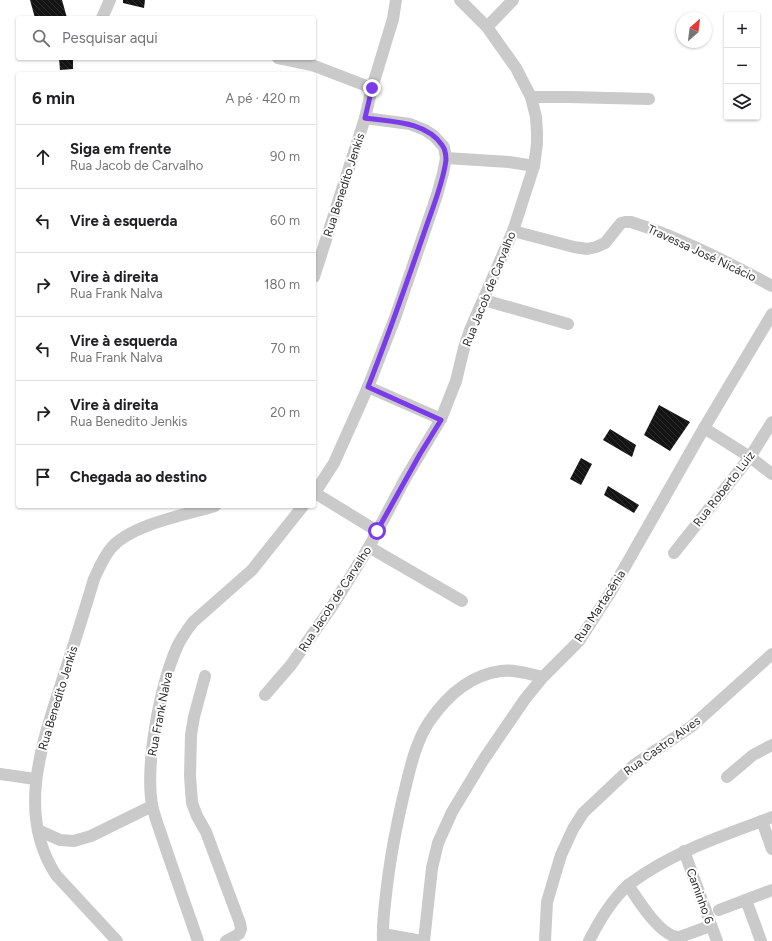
<!DOCTYPE html>
<html lang="pt">
<head>
<meta charset="utf-8">
<style>
  :root { --surface:#fff; --page:#f2f2f2; --text:#202124; --muted:#757577; --line:#e0e0e0 }
  body { margin:0; font-family:Figtree,sans-serif; background:var(--page); color:var(--text) }
  .controls { position:absolute; right:12px; top:12px; display:grid; overflow:hidden; border-radius:4px; box-shadow:0 1px 3px #0004 }
  .controls button { width:36px; height:36px; display:grid; place-items:center; padding:0; border:0; border-bottom:1px solid var(--line); background:var(--surface); color:var(--text); font:20px sans-serif }
  .compass { position:absolute; left:676px; top:12px; width:36px; height:36px; border-radius:50%; background:var(--surface); box-shadow:0 1px 3px #0004; rotate:28deg }
  .stop { position:absolute; width:12px; height:12px; margin:-9px; border:3px solid #7c3aed; border-radius:50%; background:#fff }
  .stop.end { background:#7c3aed; border-color:#fff; box-shadow:0 1px 4px #0008 }
  .list { margin:0; padding:0; list-style:none }
  h2 { display:flex; justify-content:space-between; align-items:center; height:52px; margin:0; padding:0 16px; font-size:17px }
  h2 small { font-size:13px; font-weight:400; color:var(--muted) }
  .list li { display:grid; grid-template-columns:26px 1fr auto; gap:12px; align-items:center; box-sizing:border-box; height:64px; padding:0 16px; border-top:1px solid var(--line) }
  .list b { display:block; font-size:15px; white-space:nowrap }
  .list p { margin:0; font-size:13px; white-space:nowrap; color:var(--muted) }
  .list em { font-size:13px; font-style:normal; color:var(--muted) }
  .icon { flex:none; width:22px; height:22px; fill:none; stroke:currentColor; stroke-width:2; stroke-linecap:round; stroke-linejoin:round }
  .map { position:relative; flex:none; width:772px; height:941px; overflow:hidden }
  .search { position:absolute; background:var(--surface); box-shadow:0 1px 3px #0004; left:16px; top:16px; width:300px; height:44px; display:flex; align-items:center; gap:10px; box-sizing:border-box; padding:0 14px; border-radius:4px; color:var(--muted); font-size:15px }
  .panel { position:absolute; background:var(--surface); box-shadow:0 1px 3px #0004; left:16px; top:72px; width:300px; height:436px; border-radius:4px }
  .map>svg:first-child { display:block }
  .building { fill:url(#building-back-hatch) }
  .lines { fill:none; stroke-linecap:round; stroke-linejoin:round }
  .minor { stroke:#cacaca; stroke-width:12 }
  .route { stroke:#7c3aed; stroke-width:5 }
  .labels { text-anchor:middle; dominant-baseline:central; stroke-width:4; stroke-linejoin:round; paint-order:stroke }
  .street-label { font-size:12px; fill:#2d2d2d; stroke:#fff }
</style>
</head>
<body>
<div class="map">
<svg width="772" height="941" viewBox="0 0 772 941">
  <defs>
    <pattern id="building-back-hatch" width="6" height="6" patternUnits="userSpaceOnUse"><rect width="6" height="6" fill="#141414"/><path d="M-1 5l2 2M0 0l6 6M5-1l2 2" fill="none" stroke="#2e2e2e"/></pattern>
  </defs>
  <rect width="100%" height="100%" fill="#fff"/>
  <g class="building">
    <polygon points="30,0 62,0 67,18 35,18"/>
    <polygon points="123,0 145,0 144,8 123,3"/>
    <polygon points="59,58 73,58 73,69 60,70"/>
    <polygon points="659,405 690,422 670,451 644,435"/>
    <polygon points="610,429 636,445 632,457 603,440"/>
    <polygon points="581,458 592,464 581,485 570,479"/>
    <polygon points="608,486 639,505 634,513 604,495"/>
  </g>
  <g class="lines">
    <g class="minor">
      <polyline points="102,18 110,0"/>
      <polyline points="487,27 513,0"/>
      <polyline points="278,58 312,65 372,88"/>
      <polyline points="531,97 569,97 649,99"/>
      <polyline points="446,158 509,162 534,166"/>
      <path d="M513 231 574 247 587 249 596 247 605 243 621 223 625 222H631C679 237 728 262 772 286"/>
      <polyline points="314,277 365,118 372,88 393,19 396,0"/>
      <polyline points="484,300 568,324"/>
      <polyline points="368,387 441,419"/>
      <polyline points="704,428 750,457 772,474"/>
      <polyline points="315,493 377,531"/>
      <polyline points="314,494 334,463 368,387 395,318 437,195 443,173 446,158 444,147 434,136 425,130 410,124 365,118"/>
      <polyline points="369,547 462,601"/>
      <polyline points="674,553 750,457 772,422"/>
      <polyline points="205,676 194,717 191,735 190,776 192,803 197,816 206,832 240,923 241,929 239,934 226,941"/>
      <polyline points="265,695 291,665 333,605 369,547 405,479 441,419 456,381 464,348 470,330 513,231 534,166 537,144 537,132 536,117 531,97 516,68 487,27 460,0"/>
      <polyline points="0,774 35,779"/>
      <polyline points="727,777 753,755 772,745"/>
      <polyline points="762,821 772,849"/>
      <polyline points="38,830 60,840 74,841 91,836 152,806"/>
      <polyline points="684,851 717,941"/>
      <path d="M628 885C638 900 661 938 680 937L710 926"/>
      <polyline points="746,900 761,941"/>
      <polyline points="719,910 772,890"/>
      <polyline points="383,934 422,941"/>
      <path d="M117 941 56 875C16 814 42 744 62 681 73 647 84 613 94 579 99 568 104 556 112 547 133 524 185 515 215 506"/>
      <path d="M198 941C187 909 176 878 165 846 161 833 155 819 152 805 145 764 160 686 177 647 181 638 187 630 193 622L252 570 303 506"/>
      <path d="M383 941C382 923 385 904 387 886 391 852 398 818 406 785 411 764 417 740 429 722 446 697 470 675 501 671 515 669 529 674 543 677"/>
      <polyline points="424,941 432,868 438,843 452,812 484,759 525,699 543,677 579,641 610,593 704,428 772,314"/>
      <polyline points="545,941 547,902 561,855 573,829 583,813 634,765 692,726 772,654"/>
      <path d="M589 941C599 921 610 902 627 886 632 882 638 878 644 874 683 848 729 834 772 817"/>
    </g>
  </g>
  <g class="lines">
    <path class="route" d="M372 88 365 118C392 122 425 121 442 145 445 149 446 156 446 160 443 184 432 209 424 233 406 285 388 336 368 387L441 420 420 454 377 531"/>
  </g>
  <g class="labels">
    <g class="street-label">
      <text transform="translate(344 185) rotate(-72)">Rua Benedito Jenkis</text>
      <text transform="translate(702 253) rotate(25)">Travessa José Nicácio</text>
      <text transform="translate(489 289) rotate(-68)">Rua Jacob de Carvalho</text>
      <text transform="translate(724 489) rotate(-52)">Rua Roberto Luiz</text>
      <text transform="translate(335 599) rotate(-57)">Rua Jacob de Carvalho</text>
      <text transform="translate(600 606) rotate(-57)">Rua Martacênia</text>
      <text transform="translate(58 698) rotate(-73)">Rua Benedito Jenkis</text>
      <text transform="translate(160 714) rotate(-79)">Rua Frank Nalva</text>
      <text transform="translate(662 746) rotate(-36)">Rua Castro Alves</text>
      <text transform="translate(700 896) rotate(70)">Caminho 6</text>
    </g>
  </g>
</svg>
<div class="controls">
<button>+</button>
<button>−</button>
<button><svg class="icon" aria-label="layers" viewBox="0 0 24 24"><path d="M12 4l9 5-9 5-9-5zM3 14l9 5 9-5"/></svg></button>
</div>
<svg class="compass" viewBox="-18 -18 36 36"><path d="M0-13l5 13h-10z" fill="#e53935"/><path d="M0 13l5-13h-10z" fill="#757577"/></svg>
<div class="stop" style="left:377px;top:531px"></div>
<div class="stop end" style="left:372px;top:88px"></div>
<div class="search"><svg class="icon" aria-label="search" viewBox="0 0 24 24"><circle cx="10" cy="10" r="6"/><path d="M15 15l6 6"/></svg>Pesquisar aqui</div>
<section class="panel">
<h2>6 min<small>A pé · 420 m</small></h2>
<ul class="list">
<li><svg class="icon" aria-label="ahead" viewBox="0 0 24 24"><path d="M12 20V5M6 11l6-6 6 6"/></svg><div><b>Siga em frente</b><p>Rua Jacob de Carvalho</p></div><em>90 m</em></li>
<li><svg class="icon" aria-label="left" viewBox="0 0 24 24"><path d="M17 20v-9H6M10 6l-5 5 5 5"/></svg><div><b>Vire à esquerda</b></div><em>60 m</em></li>
<li><svg class="icon" aria-label="right" viewBox="0 0 24 24"><path d="M7 20v-9h11M14 6l5 5-5 5"/></svg><div><b>Vire à direita</b><p>Rua Frank Nalva</p></div><em>180 m</em></li>
<li><svg class="icon" aria-label="left" viewBox="0 0 24 24"><path d="M17 20v-9H6M10 6l-5 5 5 5"/></svg><div><b>Vire à esquerda</b><p>Rua Frank Nalva</p></div><em>70 m</em></li>
<li><svg class="icon" aria-label="right" viewBox="0 0 24 24"><path d="M7 20v-9h11M14 6l5 5-5 5"/></svg><div><b>Vire à direita</b><p>Rua Benedito Jenkis</p></div><em>20 m</em></li>
<li><svg class="icon" aria-label="arrive" viewBox="0 0 24 24"><path d="M6 21V4h12l-3 4 3 4H6"/></svg><div><b>Chegada ao destino</b></div></li>
</ul>
</section>
</div>
</body>
</html>
